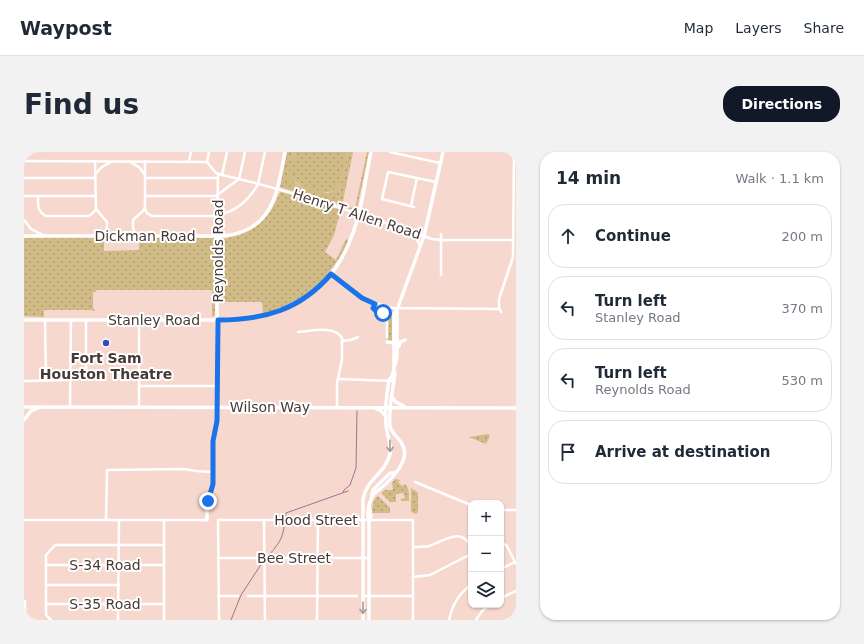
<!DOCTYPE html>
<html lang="en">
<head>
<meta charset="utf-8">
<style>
  :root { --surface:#fff; --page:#f2f2f3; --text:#1f2937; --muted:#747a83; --line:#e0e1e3; --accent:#111827 }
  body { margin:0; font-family:"DejaVu Sans",sans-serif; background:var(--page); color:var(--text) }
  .controls { position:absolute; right:12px; bottom:12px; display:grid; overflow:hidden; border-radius:8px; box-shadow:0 1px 3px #0004 }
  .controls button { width:36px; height:36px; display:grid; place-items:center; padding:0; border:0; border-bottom:1px solid var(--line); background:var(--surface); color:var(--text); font:20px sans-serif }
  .stop { position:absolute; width:12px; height:12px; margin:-9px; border:3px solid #1a73e8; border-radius:50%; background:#fff }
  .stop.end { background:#1a73e8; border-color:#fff; box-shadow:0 1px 4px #0008 }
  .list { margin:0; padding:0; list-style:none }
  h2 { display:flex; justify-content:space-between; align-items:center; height:52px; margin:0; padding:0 16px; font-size:17px }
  h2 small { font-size:13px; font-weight:400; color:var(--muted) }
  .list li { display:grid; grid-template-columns:26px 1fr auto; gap:12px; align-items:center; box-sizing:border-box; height:64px; margin:0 8px 8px; padding:0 8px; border:1px solid var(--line); border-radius:16px }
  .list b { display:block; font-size:15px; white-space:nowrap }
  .list p { margin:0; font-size:13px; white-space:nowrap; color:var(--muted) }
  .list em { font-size:13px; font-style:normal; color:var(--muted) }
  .icon { flex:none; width:22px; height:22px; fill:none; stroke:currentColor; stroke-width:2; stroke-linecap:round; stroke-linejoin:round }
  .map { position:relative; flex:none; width:492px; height:468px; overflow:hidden; border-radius:16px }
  header { display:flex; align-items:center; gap:24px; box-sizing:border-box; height:56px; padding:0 20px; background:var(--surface); border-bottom:1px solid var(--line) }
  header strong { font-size:19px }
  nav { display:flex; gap:22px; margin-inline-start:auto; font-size:14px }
  .intro { display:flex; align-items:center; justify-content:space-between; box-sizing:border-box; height:96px; padding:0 24px }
  h1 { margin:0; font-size:28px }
  .button { padding:10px 18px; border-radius:16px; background:var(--accent); color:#fff; font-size:14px; font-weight:700 }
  main { display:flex; gap:24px; padding:0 24px }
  aside { flex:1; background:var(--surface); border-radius:16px; box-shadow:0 1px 3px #0004 }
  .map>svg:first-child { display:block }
  .grass { fill:url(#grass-dots) }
  .park { fill:#d1bc87 }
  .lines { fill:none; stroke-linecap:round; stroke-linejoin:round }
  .stream { stroke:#a4708b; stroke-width:1 }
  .street { stroke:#fff; stroke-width:2.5 }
  .secondary { stroke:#fff; stroke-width:3.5 }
  .oneway { stroke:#a29c9a }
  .route { stroke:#1a73e8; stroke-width:5 }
  .poi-dot { fill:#354abc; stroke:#fff; stroke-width:1.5 }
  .labels { text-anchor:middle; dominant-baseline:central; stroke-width:4; stroke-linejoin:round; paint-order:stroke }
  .street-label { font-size:14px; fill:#463a36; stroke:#fff }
  .poi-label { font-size:14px; font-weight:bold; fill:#463a36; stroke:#fff }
</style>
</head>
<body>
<header>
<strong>Waypost</strong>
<nav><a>Map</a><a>Layers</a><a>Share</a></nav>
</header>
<div class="intro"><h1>Find us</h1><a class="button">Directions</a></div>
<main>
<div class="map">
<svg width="492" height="468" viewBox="0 0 492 468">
  <defs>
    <pattern id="grass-dots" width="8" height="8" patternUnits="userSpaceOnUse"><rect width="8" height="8" fill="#d1bc87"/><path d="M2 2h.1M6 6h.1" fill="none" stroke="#ab9a6f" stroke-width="1.8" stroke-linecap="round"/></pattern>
  </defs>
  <rect width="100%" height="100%" fill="#f6d8cf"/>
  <g class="grass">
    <polygon points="263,0 270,0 265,28 267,26 274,34 299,42 305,42 314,37 315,40 324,0 329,0 318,54 320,55 256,35"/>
    <path d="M272 0H322C320 9 318 30 312 36 310 39 307 40 304 40 296 41 270 33 268 25 266 18 271 7 272 0Z"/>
    <polygon points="343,0 345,0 333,56 332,58 323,57 322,55 331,56"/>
    <path d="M257 40 318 58V61H316L310 83 301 100 312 108 322 87 324 88C322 96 316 105 311 112 293 138 269 153 239 162L238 150H196V152V87C226 84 244 70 255 42Z"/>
    <polygon points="80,85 80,99 115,98 115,85 190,86 191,164 188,164 188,138 72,138 72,140 69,140 69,157 71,158 69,159 68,158 20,158 20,165 0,164 0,86"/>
    <polygon points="352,155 365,159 368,163 368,189 364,188 364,160 353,156 352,158 351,157"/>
    <polygon points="464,282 466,284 462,292 445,285"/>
    <path d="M371 327 376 328 374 330 378 334 381 332C386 337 385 343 385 349H377V347L381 346 379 341 372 342V350H366L358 342V340L361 338H368L369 337 368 331Z"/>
    <polygon points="387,336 392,339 394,341 394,360 392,362 389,361 387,359"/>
    <path d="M354 344 366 356V361H348C348 355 349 347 354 344Z"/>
  </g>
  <path class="park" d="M270 0H272L268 21V25L271 30 275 32 303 41 310 39 314 33 322 0H324L315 40H313V38C310 40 308 42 304 42 295 43 271 34 267 27L266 28H264Z"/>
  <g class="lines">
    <g class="stream">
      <polyline points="319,340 320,338 326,333 332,316 333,259"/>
      <path d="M245 403C260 386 259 383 262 361L324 339"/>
      <polyline points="207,468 217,443 238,411"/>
    </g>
    <g class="street">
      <polyline points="366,0 416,11"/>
      <polyline points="0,9 183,10"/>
      <polyline points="71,9 72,57 83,70 83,84"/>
      <polyline points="105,9 116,16 121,23"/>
      <polyline points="165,9 167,0"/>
      <path d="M183 10 192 21 198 23C269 39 339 63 408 87L417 88H489"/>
      <polyline points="183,10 185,0"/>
      <polyline points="72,21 78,15 87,10"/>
      <polyline points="198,23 203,0"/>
      <polyline points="0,26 71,26"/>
      <polyline points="121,26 194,26"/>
      <polyline points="234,32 241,0"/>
      <polyline points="193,43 215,27 221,0"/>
      <polyline points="0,44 71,44"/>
      <path d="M14 44C14 52 13 60 22 64H64L68 62 72 57"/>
      <polyline points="121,44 193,44"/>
      <polyline points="387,54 393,26"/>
      <path d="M121 55C121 60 124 63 129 64H193"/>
      <polyline points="390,55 358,47 364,20 412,30"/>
      <path d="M193 63C211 60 225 48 234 32"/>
      <polyline points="0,68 7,77 19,83"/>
      <polyline points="390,81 396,94"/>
      <polyline points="417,82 417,123"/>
      <polyline points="111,84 109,75 109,68 120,58 121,54 121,9"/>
      <polyline points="193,84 194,22"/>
      <polyline points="307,122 341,148 368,156 476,157"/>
      <polyline points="351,152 350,158 363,163 363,185"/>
      <polyline points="477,160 475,155 475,147 489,105 490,0"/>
      <polyline points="21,168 22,229"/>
      <polyline points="115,168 115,255"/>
      <path d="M274 180C287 179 311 173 318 186V208L313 231V255"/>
      <polyline points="318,189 327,188 334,185"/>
      <polyline points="62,220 62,168"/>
      <polyline points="314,227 370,229"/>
      <polyline points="0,229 47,228"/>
      <polyline points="115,234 193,234"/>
      <polyline points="46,255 47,168"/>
      <polyline points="391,330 447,353"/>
      <polyline points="477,358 492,358"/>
      <polyline points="0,368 183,368"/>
      <polyline points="82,368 83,318 160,317 172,319 189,320"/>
      <polyline points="140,368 140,468"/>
      <polyline points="240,369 241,468"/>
      <polyline points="477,390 483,394 492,412"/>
      <path d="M389 395C395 395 400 395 405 394 419 390 436 374 447 394"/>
      <polyline points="194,406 345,406"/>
      <polyline points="22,413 140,413"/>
      <polyline points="477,417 491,410"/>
      <polyline points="389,425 406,423 447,402"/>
      <polyline points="22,433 95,433"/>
      <polyline points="194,444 214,444"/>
      <polyline points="224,444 333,444"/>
      <polyline points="339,444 389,444"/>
      <polyline points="477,446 492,439"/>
      <polyline points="22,452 140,452"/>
      <polyline points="1,468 1,449"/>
      <polyline points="27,468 22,463 22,403 31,393 140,393"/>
      <polyline points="94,468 95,368"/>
      <polyline points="195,468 194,368 389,368 389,468"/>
      <polyline points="293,468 294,369"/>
      <path d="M425 468C428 454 435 441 447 433"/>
      <polyline points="452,468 458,459 465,453"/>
    </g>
    <g class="secondary">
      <path d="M0 84H199C250 79 253 40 261 0"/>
      <path d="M0 168H213C266 163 308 138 327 86 338 59 341 28 347 0"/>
      <polyline points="363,190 370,191"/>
      <polyline points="375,194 376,190 381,188"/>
      <polyline points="371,213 373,205 373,157"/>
      <polyline points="368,245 372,250 380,254"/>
      <polyline points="0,255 492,256"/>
      <polyline points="351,256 357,259 362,264"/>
      <polyline points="0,268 7,259 14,256"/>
      <path d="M348 343C361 334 387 311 379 294 376 286 368 283 366 274 364 257 369 238 371 221"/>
      <polyline points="348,343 349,338 366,321 371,321"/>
      <polyline points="345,354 347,364 345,368 345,468"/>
      <polyline points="183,368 183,353 189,332 189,289 193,269 193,84"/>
      <path d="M345 368C342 360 345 351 349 343"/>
      <path d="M339 468V347C343 326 361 322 366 302 368 291 362 282 362 271 360 257 363 242 365 228L368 224 370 218V162L374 155 400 84 419 0"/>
    </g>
  </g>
  <defs><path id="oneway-shaft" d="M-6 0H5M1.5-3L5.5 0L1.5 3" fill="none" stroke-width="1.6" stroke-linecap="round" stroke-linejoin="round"/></defs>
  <g class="oneway">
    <use href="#oneway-shaft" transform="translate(366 294) rotate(89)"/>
    <use href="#oneway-shaft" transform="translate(339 456) rotate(90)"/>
  </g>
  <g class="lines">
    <path class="route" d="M184 349 189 332V289L193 269 194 168C240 168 276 158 307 122L338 146 351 152 349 156 352 159 359 161"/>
  </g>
  <circle class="poi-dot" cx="82" cy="191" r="4"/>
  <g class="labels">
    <g class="street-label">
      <text transform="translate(333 62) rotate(18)">Henry T Allen Road</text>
      <text x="121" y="84">Dickman Road</text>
      <text transform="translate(194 99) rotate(-90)">Reynolds Road</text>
      <text x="130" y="168">Stanley Road</text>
      <text x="246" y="255">Wilson Way</text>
      <text x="292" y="368">Hood Street</text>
      <text x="270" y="406">Bee Street</text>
      <text x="81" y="413">S-34 Road</text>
      <text x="81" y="452">S-35 Road</text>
    </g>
    <g class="poi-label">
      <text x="82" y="206">Fort Sam<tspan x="82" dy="16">Houston Theatre</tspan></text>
    </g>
  </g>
</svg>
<div class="controls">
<button>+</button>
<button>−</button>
<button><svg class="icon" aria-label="layers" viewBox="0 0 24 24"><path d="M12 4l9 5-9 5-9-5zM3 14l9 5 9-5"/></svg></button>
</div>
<div class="stop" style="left:359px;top:161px"></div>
<div class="stop end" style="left:184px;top:349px"></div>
</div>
<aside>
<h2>14 min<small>Walk · 1.1 km</small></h2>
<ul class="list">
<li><svg class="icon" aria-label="ahead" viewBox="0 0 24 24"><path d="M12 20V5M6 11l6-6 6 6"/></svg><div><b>Continue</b></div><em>200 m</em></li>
<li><svg class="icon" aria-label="left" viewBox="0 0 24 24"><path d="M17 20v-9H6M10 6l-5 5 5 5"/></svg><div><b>Turn left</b><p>Stanley Road</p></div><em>370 m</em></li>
<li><svg class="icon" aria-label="left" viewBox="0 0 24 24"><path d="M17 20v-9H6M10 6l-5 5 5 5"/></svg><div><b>Turn left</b><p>Reynolds Road</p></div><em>530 m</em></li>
<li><svg class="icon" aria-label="arrive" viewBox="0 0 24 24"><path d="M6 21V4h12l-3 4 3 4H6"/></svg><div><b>Arrive at destination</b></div></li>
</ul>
</aside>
</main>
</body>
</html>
